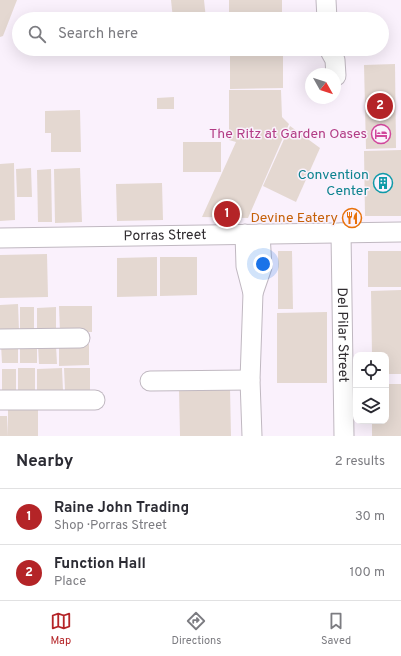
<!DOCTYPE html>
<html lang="en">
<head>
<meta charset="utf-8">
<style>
  :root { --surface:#fff; --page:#f2f2f3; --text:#2b2b33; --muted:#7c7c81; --line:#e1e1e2; --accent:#b42427 }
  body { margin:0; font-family:Overpass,sans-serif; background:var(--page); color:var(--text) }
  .controls { position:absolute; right:12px; bottom:12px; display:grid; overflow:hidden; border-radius:8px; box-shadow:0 4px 16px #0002 }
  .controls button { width:36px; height:36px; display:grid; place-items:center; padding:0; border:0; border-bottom:1px solid var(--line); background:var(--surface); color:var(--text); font:20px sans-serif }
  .compass { position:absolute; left:305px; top:68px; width:36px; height:36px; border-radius:50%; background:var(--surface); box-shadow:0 4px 16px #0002; rotate:129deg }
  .you { position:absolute; left:263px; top:264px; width:14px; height:14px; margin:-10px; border:3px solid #fff; border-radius:50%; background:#1a73e8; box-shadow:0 0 0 6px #1a73e833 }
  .badge { display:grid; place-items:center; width:26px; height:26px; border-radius:50%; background:var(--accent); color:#fff; font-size:13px; font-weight:700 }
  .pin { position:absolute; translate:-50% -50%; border:2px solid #fff; box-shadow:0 1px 4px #0006 }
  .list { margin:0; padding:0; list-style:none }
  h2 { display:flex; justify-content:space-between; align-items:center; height:52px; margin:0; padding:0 16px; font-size:17px }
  h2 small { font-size:13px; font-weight:400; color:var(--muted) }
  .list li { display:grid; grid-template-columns:26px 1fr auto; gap:12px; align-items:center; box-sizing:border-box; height:56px; padding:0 16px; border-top:1px solid var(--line) }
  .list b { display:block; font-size:15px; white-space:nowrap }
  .list p { margin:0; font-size:13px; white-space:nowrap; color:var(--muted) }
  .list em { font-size:13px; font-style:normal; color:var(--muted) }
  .icon { flex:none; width:22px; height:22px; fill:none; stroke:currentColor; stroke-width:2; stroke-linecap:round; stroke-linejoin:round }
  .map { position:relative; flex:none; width:401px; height:436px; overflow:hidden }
  .search { position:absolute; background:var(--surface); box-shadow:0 4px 16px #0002; left:12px; right:12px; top:12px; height:44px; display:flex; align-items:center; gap:10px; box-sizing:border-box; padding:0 14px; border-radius:22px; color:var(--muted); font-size:15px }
  .sheet { height:164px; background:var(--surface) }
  nav { display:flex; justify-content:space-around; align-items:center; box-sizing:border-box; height:56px; border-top:1px solid var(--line); background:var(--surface); font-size:11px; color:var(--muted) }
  nav a { display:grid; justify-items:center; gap:2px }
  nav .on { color:var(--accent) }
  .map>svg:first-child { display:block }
  .building { fill:#e4d8d1 }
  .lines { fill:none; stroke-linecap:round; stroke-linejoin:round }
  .minor-casing { stroke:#c0b8c1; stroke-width:21 }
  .minor { stroke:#fff; stroke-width:19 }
  .labels { text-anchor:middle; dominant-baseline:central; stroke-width:3; stroke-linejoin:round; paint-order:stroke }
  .hotel-label { font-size:14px; fill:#b23c85; stroke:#faf1fc; text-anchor:end }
  .culture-label { font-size:14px; fill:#0d838f; stroke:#faf1fc; text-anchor:end }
  .food-label { font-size:14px; fill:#c56008; stroke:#faf1fc; text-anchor:end }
  .street-label { font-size:14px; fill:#302c30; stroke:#faf1fc }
</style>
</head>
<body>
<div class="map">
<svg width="401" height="436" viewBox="0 0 401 436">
  <rect width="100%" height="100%" fill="#faf1fc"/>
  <g class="building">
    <polygon points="0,0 17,0 3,36 0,37"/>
    <polygon points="171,0 204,0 206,19 173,19"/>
    <rect x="229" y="0" width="53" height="19"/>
    <polygon points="230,49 283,49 283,88 230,89"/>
    <polygon points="395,64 396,148 366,149 364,65"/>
    <polygon points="229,90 281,90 282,117 289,124 248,218 202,217 236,142 229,140"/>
    <polygon points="174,97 174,109 157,109 157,98"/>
    <polygon points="80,110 81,152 51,152 51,133 45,133 45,111"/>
    <polygon points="290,126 320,148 296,202 263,186"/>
    <rect x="183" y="142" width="38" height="30"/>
    <polygon points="401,150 401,216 365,216 364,151"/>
    <polygon points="14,163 15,220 0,221 0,164"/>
    <polygon points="31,168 32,197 17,197 16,169"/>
    <polygon points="80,168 82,222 55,223 54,169"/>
    <polygon points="51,169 52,222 38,222 37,170"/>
    <polygon points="162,183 163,220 117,221 116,184"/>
    <polygon points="278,251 292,251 293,309 278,309"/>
    <rect x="368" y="251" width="33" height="36"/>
    <polygon points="47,254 48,297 0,298 0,255"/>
    <polygon points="157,257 157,296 117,297 117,258"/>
    <polygon points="160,257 197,257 197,295 160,296"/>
    <polygon points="401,290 401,374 386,374 386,355 372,355 371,291"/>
    <polygon points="18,304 19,331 0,331 0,305"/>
    <polygon points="59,306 92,306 92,332 60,333"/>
    <polygon points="20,307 34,307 34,329 20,330"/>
    <polygon points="56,307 56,329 37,329 37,308"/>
    <polygon points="327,312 327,383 277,383 277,313"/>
    <polygon points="1,344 18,344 18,363 2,363"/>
    <rect x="20" y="344" width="17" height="19"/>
    <polygon points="89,344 89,365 59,366 59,345"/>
    <polygon points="38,345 56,345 57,364 39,364"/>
    <rect x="18" y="368" width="17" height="23"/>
    <polygon points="62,368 63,391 37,392 37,369"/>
    <polygon points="64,368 90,368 90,391 65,391"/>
    <rect x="2" y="369" width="14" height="26"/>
    <polygon points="386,384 401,384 401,436 372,436 372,421 386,421"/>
    <polygon points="230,388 231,436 180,436 179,389"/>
    <polygon points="38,404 38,436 8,436 8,405"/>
    <polygon points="0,416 7,416 8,436 0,436"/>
  </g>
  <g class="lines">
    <g class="minor-casing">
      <g id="minor">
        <polyline points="326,0 327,19"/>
        <polyline points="329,49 335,60 336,76"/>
        <path id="s1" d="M341 233 344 436"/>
        <polyline points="245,234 246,266 253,293 250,380 252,436"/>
        <path id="s2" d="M0 238 401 232"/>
        <polyline points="253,293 262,267 260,234"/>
        <polyline points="0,339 80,338"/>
        <polyline points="150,381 250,380"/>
        <polyline points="0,400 95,400"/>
      </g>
    </g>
    <use href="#minor" class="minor"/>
  </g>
  <defs>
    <g id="hotel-ring" transform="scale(1)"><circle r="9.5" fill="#faf1fc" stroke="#d1479c" stroke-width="1.5"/><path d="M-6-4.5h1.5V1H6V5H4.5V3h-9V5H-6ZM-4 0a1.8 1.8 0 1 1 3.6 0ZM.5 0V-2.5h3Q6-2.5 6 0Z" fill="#d1479c"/></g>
    <g id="building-ring" transform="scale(1)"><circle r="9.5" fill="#faf1fc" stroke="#0f9aa8" stroke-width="1.5"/><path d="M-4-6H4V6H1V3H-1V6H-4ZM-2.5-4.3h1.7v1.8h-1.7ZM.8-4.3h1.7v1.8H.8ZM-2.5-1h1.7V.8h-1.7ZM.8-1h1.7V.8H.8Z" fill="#0f9aa8"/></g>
    <g id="restaurant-ring" transform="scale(1)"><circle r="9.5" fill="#faf1fc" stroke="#e8710a" stroke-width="1.5"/><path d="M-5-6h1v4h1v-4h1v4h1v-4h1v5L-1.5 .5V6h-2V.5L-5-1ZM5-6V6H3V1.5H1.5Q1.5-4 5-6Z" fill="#e8710a"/></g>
  </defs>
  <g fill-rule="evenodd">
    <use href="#hotel-ring" x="381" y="134"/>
    <use href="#building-ring" x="383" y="183"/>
    <use href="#restaurant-ring" x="352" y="218"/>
  </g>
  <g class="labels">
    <g class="hotel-label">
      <text x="367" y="134">The Ritz at Garden Oases</text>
    </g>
    <g class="culture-label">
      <text x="369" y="175">Convention<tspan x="369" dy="16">Center</tspan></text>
    </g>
    <g class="food-label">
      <text x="338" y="218">Devine Eatery</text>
    </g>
    <g class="street-label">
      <text stroke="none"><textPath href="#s2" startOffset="165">Porras Street</textPath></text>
      <text stroke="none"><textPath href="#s1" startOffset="102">Del Pilar Street</textPath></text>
    </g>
  </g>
</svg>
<div class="controls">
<button><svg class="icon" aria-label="locate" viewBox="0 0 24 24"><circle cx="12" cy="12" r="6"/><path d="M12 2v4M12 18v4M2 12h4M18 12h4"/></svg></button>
<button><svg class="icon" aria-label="layers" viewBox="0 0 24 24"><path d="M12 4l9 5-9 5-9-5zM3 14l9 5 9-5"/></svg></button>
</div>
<svg class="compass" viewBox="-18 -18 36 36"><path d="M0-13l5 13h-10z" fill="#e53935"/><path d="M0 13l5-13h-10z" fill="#7c7c81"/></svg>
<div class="you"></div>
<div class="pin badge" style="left:227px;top:214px">1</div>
<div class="pin badge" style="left:380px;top:106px">2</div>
<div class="search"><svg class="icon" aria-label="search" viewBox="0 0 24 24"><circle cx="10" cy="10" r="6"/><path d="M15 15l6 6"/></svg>Search here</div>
</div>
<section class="sheet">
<h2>Nearby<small>2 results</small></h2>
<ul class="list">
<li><span class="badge">1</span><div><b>Raine John Trading</b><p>Shop · Porras Street</p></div><em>30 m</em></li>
<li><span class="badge">2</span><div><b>Function Hall</b><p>Place</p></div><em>100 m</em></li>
</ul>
</section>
<nav>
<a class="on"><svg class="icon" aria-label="map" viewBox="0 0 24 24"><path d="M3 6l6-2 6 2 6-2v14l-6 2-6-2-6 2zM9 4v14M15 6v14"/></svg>Map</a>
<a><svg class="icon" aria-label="directions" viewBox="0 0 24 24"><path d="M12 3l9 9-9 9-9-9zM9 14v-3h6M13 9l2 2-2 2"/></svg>Directions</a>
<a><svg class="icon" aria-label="saved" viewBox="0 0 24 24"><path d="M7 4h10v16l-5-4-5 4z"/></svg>Saved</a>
</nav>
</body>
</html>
